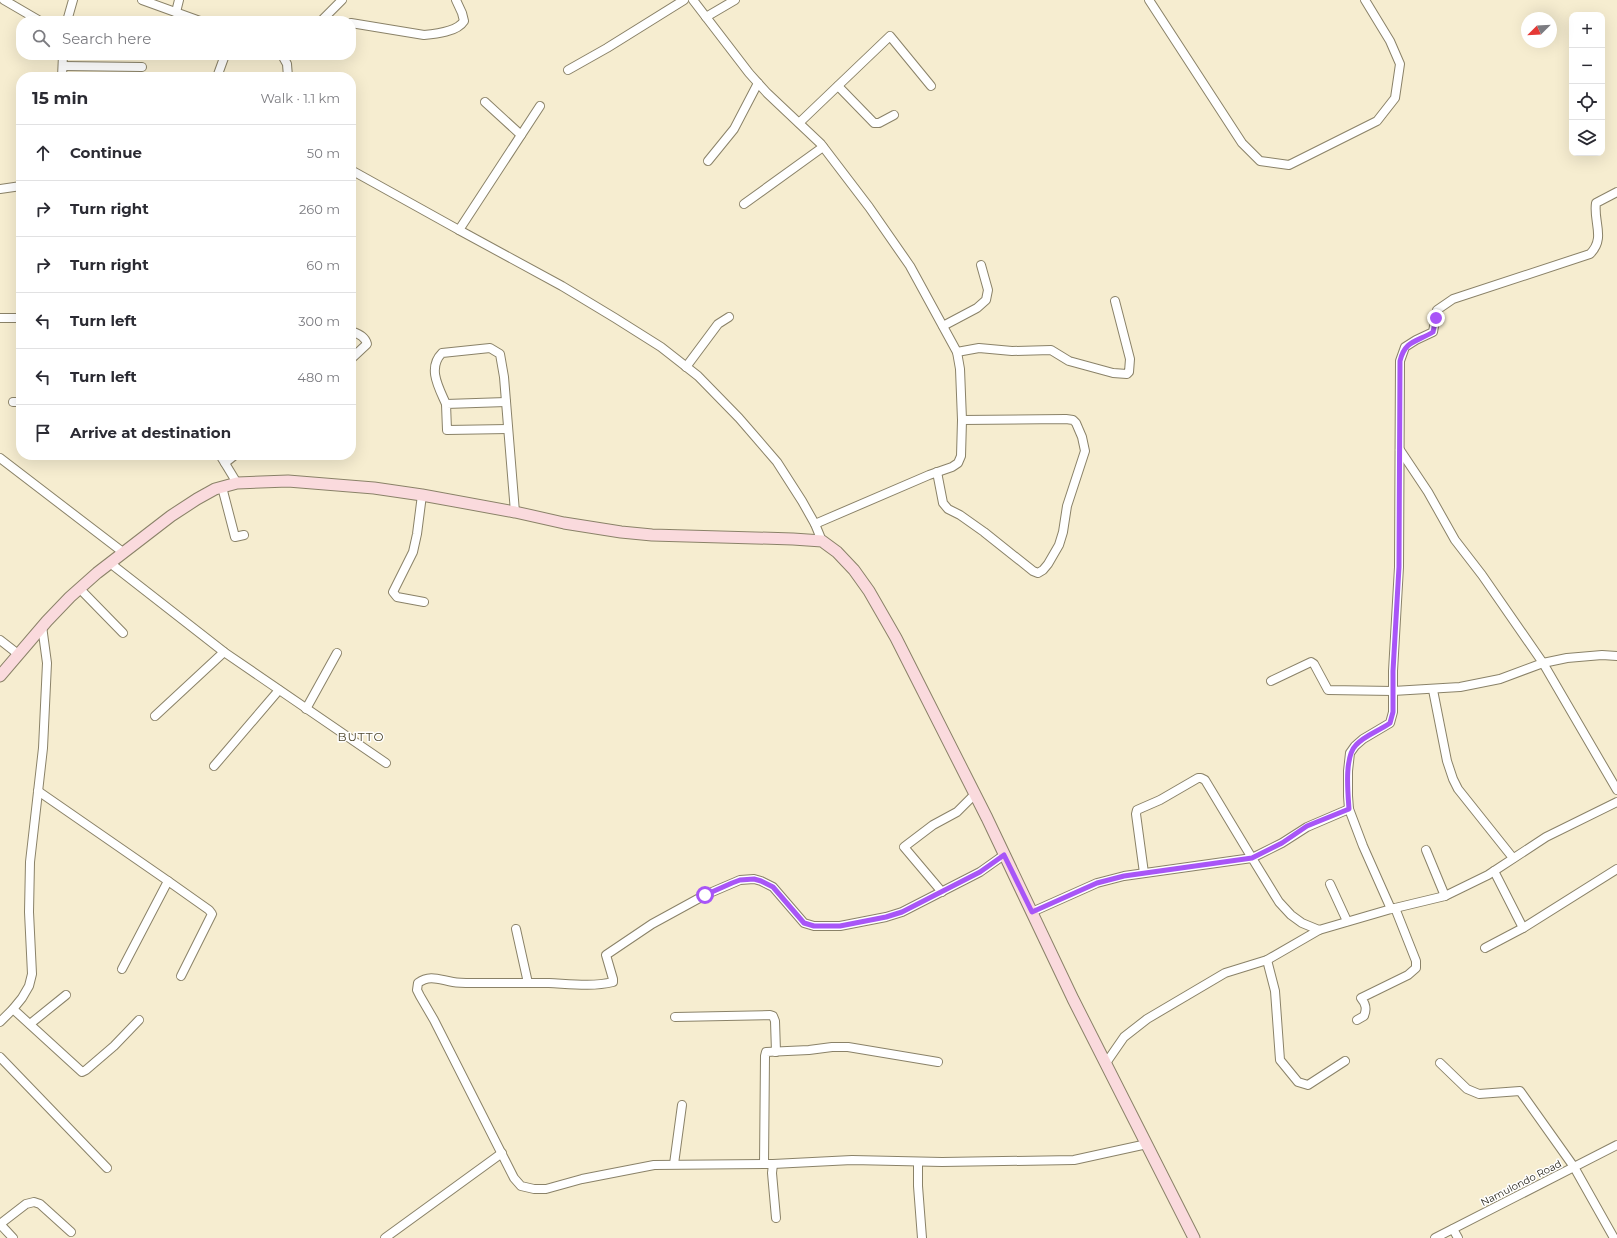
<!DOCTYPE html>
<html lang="en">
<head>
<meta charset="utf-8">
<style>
  :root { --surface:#fff; --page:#f7f7f7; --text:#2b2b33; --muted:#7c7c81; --line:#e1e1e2 }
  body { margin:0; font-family:Montserrat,sans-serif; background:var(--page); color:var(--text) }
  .controls { position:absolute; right:12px; top:12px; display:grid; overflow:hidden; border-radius:8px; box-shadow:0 4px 16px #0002 }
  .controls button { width:36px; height:36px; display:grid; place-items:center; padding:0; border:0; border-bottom:1px solid var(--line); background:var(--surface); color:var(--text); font:20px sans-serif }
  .compass { position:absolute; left:1521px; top:12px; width:36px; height:36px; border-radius:50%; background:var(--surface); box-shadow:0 4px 16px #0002; rotate:246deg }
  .stop { position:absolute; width:12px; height:12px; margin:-9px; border:3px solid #a855f7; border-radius:50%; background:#fff }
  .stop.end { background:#a855f7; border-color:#fff; box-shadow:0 1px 4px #0008 }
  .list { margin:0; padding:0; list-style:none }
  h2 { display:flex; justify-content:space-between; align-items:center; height:52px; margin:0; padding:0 16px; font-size:17px }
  h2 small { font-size:13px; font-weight:400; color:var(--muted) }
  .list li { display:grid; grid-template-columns:26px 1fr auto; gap:12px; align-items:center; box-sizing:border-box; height:56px; padding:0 16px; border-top:1px solid var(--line) }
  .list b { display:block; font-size:15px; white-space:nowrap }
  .list em { font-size:13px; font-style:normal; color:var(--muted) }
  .icon { flex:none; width:22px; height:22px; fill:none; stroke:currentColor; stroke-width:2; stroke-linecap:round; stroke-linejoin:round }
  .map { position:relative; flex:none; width:1617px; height:1238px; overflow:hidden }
  .search { position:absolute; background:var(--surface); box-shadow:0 4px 16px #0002; left:16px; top:16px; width:340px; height:44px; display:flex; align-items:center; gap:10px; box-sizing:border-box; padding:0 14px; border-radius:16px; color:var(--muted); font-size:15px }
  .panel { position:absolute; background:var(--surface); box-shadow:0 4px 16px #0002; left:16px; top:72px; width:340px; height:388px; border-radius:16px }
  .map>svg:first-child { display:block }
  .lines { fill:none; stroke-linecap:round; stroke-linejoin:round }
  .street-casing { stroke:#8a8268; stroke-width:10 }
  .secondary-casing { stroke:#8a8268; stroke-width:13 }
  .street { stroke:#fff; stroke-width:8 }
  .secondary { stroke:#fadadd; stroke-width:11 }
  .route { stroke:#a855f7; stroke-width:5 }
  .labels { text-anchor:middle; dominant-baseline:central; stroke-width:3; stroke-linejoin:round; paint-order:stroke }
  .street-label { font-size:10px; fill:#252217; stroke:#fff }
  .quarter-label { font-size:12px; letter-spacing:1px; fill:#504930; stroke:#fff }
</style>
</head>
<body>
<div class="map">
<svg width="1617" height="1238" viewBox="0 0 1617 1238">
  <rect width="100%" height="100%" fill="#f6edd0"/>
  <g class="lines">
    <g class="street-casing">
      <g id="street">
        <polyline points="4,0 40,21"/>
        <polyline points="142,0 200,21"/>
        <polyline points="693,0 749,73 767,93 821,144 869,207 910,266 957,352 960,369 962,420 961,456 958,463 952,467 929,475 815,524"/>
        <polyline points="1149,0 1242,143 1260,161 1289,165 1377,121 1395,98 1400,64 1390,41 1365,0"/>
        <polyline points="176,12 179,0"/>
        <polyline points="706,17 735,0"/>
        <polyline points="67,21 73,0"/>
        <polyline points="321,21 342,0"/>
        <path d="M351 23 424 35C436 34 457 32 464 21L462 13 456 0"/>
        <polyline points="282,55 287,64 288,77"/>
        <polyline points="63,66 142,67"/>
        <polyline points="568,70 607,48 684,0"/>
        <polyline points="62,77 63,55"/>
        <polyline points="217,77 225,55"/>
        <polyline points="838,86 874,123 879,123 894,115"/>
        <polyline points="485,102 521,135"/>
        <polyline points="799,123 890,36 931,86"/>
        <polyline points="708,161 734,129 758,83"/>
        <polyline points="351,170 459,230 540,106"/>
        <polyline points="0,189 21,186"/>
        <polyline points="744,204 823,147"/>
        <polyline points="459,230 562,286 615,318 661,347 698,376 739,418 777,462 802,501 815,524 822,541"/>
        <polyline points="0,318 21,318"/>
        <polyline points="943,326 977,308 986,300 988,290 981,265"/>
        <path d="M351 331C358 334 365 336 367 344L351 359"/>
        <polyline points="957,352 979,348 1012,351 1051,350 1069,361 1113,373 1127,374 1129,372 1130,359 1115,301"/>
        <polyline points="686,367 718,324 729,317"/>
        <polyline points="13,402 21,402"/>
        <polyline points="506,402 446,404 447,430 508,429"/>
        <path d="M446 404C439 388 427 368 442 353L490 348 500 354 504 377 515 512"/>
        <polyline points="1400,450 1428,492 1455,540 1482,575 1543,663 1617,790"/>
        <polyline points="220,455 237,483"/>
        <polyline points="0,458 124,553"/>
        <polyline points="225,463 235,455"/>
        <polyline points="937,472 943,503 948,509 960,515 984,532 1033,571 1038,573 1043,570 1048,564 1059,545 1063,532 1067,506 1085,451 1082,437 1076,423 1073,420 1066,419 962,420"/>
        <polyline points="222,487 235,537 244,535"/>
        <polyline points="422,495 417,534 413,552 393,592 397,597 424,602"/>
        <polyline points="110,563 224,652 386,763"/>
        <polyline points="80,589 123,633"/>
        <polyline points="0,640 18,654"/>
        <polyline points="1271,681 1311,662 1314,664 1328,690 1393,691 1460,687 1500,679 1543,663 1567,658 1602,655 1617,656"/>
        <polyline points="1433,690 1447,761 1453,779 1458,789 1513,858"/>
        <polyline points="306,709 337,653"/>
        <polyline points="155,716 224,652"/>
        <polyline points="214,766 279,690"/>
        <polyline points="38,791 168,881 122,969"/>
        <polyline points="1426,850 1445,896"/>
        <path d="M1004 855 980 872 902 912 886 917 840 926H814L804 923 773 887 761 881 754 879 740 880 705 895 652 924 606 955 613 979V982C592 987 570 984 549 983 523 983 497 983 472 983 466 983 459 983 453 982 440 980 430 974 418 983L417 990 420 996 434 1020 514 1178 521 1186 534 1189H546L582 1179 654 1165 773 1164 852 1160 942 1162 1074 1160 1147 1144"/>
        <polyline points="1494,871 1523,928"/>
        <polyline points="1144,873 1136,814 1137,810 1160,800 1198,778 1201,778 1205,780 1252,858 1282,843 1307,827 1349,809"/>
        <polyline points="168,881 209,910 212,914 181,976"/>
        <polyline points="1330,884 1347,921"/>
        <polyline points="942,892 904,847 933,825 957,812 975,794"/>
        <path d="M1391 909 1363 846 1349 809 1348 796V771L1350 753 1355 746 1363 739 1390 723 1393 712V671L1399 567 1400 361 1405 347 1416 340 1433 332 1437 310 1453 299 1590 254C1606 238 1593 222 1596 203L1617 192"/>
        <polyline points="1032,912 1097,883 1124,876 1252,858 1279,902 1291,915 1302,923 1319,930 1391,909 1445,896 1488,875 1546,837 1617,802"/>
        <polyline points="516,929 528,983"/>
        <polyline points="1485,948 1523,928 1617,869"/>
        <polyline points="1267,960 1275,991 1280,1060 1298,1082 1308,1085 1345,1061"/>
        <polyline points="13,1009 82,1072 86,1070 114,1046 139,1020"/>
        <polyline points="675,1017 770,1015 773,1016 775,1021 776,1052"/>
        <path d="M1357 1020 1364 1016C1367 1009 1366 1004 1361 998L1408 975 1416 968V961L1395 908"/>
        <polyline points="0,1022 13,1009 22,998 29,986 32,974 29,912 30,862 43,748 47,663 42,626"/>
        <polyline points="30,1024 66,995"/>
        <polyline points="0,1057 107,1168"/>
        <polyline points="1106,1063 1124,1037 1147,1019 1225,973 1267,960 1319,930"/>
        <polyline points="1440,1063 1467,1089 1479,1094 1520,1091 1574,1167 1614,1238"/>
        <polyline points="918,1162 918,1186 922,1238"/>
        <polyline points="674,1164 682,1105"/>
        <polyline points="764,1164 765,1056 766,1052 809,1050 832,1047 848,1047 938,1062"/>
        <polyline points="773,1164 772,1173 776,1218"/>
        <polyline points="0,1224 26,1204 34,1202 40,1204 71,1232"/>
        <polyline points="0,1224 13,1238"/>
        <polyline points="1453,1229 1458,1238"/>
        <polyline points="385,1238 502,1153"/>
        <polyline points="1435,1238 1617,1145"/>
      </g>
    </g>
    <g class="secondary-casing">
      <polyline id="secondary" points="0,676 47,621 70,597 97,573 171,516 197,499 215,489 237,483 288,481 374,488 422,495 515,512 564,523 621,532 652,535 793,539 822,541 837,552 854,570 869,591 896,638 987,818 1073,999 1194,1238"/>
    </g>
    <use href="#street" class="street"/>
    <use href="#secondary" class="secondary"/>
  </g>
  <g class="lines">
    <path class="route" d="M705 895 732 883 740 880 754 879 761 881 773 887 804 923 814 926H840L886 917 902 912 980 872 1004 855 1032 912 1097 883 1124 876 1252 858 1282 843 1307 826 1349 809C1348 793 1344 757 1356 745 1365 735 1379 731 1390 723L1393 712V671L1399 567 1400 361C1405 340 1417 342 1433 332L1436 318"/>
  </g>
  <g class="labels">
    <g class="street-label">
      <text transform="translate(1521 1183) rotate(-27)">Namulondo Road</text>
    </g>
    <g class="quarter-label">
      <text x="361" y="736">BUTTO</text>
    </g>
  </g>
</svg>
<div class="controls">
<button>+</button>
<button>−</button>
<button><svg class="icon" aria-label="locate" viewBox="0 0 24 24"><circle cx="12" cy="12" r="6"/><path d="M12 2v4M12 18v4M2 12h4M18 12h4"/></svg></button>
<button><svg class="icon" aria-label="layers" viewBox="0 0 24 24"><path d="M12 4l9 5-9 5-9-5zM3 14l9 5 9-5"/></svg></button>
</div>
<svg class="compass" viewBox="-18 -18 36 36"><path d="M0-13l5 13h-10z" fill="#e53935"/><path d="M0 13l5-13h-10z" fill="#7c7c81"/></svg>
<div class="stop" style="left:705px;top:895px"></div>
<div class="stop end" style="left:1436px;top:318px"></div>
<div class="search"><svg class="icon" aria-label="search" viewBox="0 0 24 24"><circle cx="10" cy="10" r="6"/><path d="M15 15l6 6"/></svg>Search here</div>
<section class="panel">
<h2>15 min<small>Walk · 1.1 km</small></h2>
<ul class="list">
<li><svg class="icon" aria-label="ahead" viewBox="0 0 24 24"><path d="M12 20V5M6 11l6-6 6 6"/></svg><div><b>Continue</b></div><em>50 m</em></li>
<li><svg class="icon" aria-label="right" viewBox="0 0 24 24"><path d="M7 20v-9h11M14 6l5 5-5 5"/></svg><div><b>Turn right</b></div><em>260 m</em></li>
<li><svg class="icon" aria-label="right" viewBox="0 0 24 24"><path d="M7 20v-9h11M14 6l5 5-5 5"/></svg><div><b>Turn right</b></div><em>60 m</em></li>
<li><svg class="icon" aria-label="left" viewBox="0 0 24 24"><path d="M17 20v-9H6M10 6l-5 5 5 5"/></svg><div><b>Turn left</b></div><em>300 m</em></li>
<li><svg class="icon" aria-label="left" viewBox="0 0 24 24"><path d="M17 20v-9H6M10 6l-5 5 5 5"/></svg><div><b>Turn left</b></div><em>480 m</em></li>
<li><svg class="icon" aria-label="arrive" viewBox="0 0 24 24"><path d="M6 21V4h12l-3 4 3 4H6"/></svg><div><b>Arrive at destination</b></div></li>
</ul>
</section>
</div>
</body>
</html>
